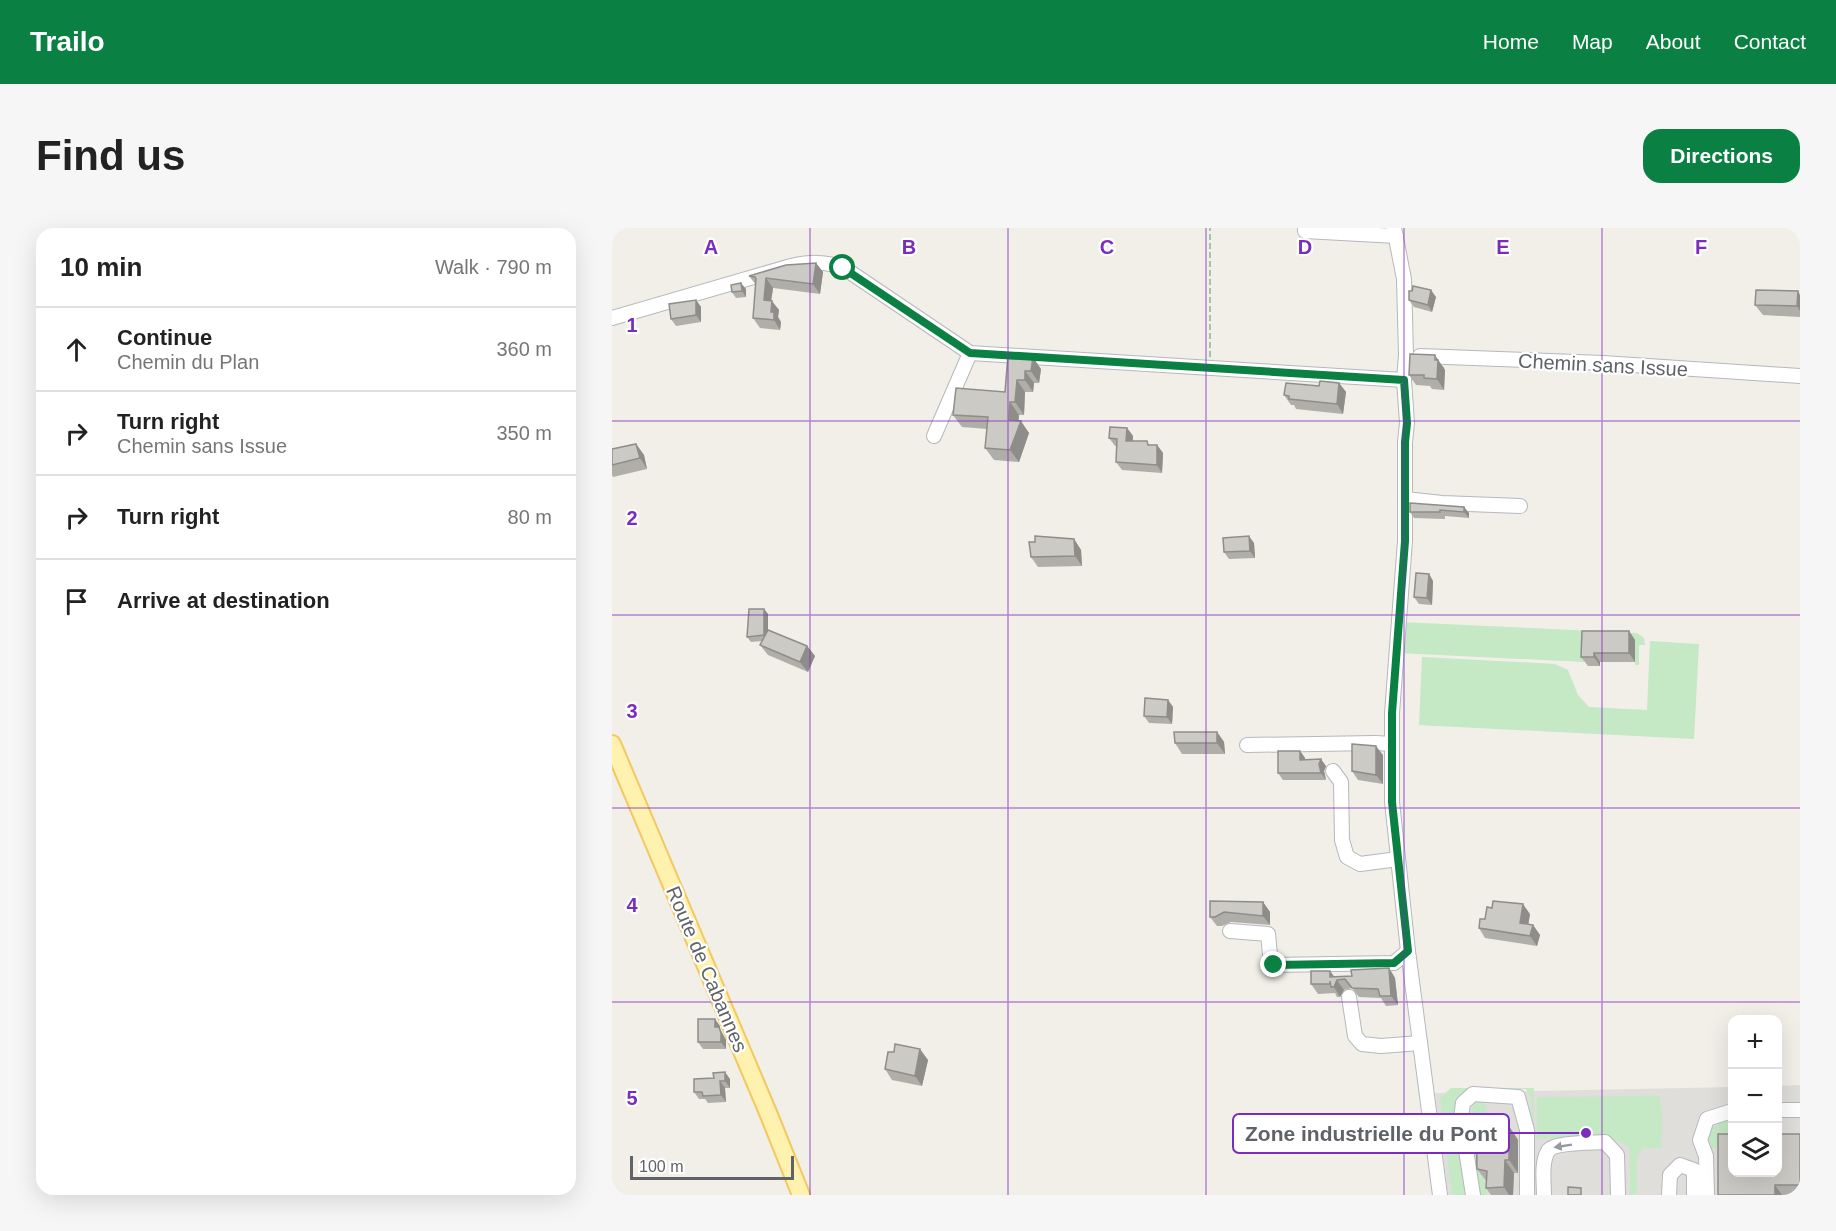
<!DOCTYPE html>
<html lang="en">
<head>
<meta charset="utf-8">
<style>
  :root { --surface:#fff; --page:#f6f6f6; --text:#222; --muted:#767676; --line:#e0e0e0; --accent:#0b8043 }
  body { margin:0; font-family:Helvetica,sans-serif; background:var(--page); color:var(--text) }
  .controls { position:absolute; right:18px; bottom:18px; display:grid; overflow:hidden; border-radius:12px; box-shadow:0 6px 24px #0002 }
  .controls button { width:54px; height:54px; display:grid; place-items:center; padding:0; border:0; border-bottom:2px solid var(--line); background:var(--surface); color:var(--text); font:30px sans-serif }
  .scale { position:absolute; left:18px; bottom:15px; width:164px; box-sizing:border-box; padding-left:6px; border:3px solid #5f6368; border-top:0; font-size:16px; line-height:21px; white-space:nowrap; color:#5f6368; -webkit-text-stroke:4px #fff; paint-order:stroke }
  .stop { position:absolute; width:18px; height:18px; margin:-14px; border:4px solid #0b8043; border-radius:50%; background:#fff }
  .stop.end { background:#0b8043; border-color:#fff; box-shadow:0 2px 6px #0008 }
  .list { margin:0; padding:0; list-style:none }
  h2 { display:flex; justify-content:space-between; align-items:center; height:78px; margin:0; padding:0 24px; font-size:26px }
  h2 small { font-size:20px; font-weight:400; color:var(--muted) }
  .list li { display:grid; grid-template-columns:39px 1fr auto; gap:18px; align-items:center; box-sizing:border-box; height:84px; padding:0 24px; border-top:2px solid var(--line) }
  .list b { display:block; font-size:22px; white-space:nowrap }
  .list p { margin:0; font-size:20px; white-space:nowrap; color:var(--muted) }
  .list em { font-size:20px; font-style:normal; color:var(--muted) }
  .icon { flex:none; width:33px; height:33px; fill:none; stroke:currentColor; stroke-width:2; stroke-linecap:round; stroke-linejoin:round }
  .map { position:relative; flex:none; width:1188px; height:967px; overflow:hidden; border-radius:18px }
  header { display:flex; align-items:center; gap:36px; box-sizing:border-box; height:84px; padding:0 30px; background:var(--accent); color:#fff }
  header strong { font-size:28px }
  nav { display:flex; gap:33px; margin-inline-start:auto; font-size:21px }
  .intro { display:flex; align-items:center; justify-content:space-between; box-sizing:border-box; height:144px; padding:0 36px }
  h1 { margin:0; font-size:42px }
  .button { padding:15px 27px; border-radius:18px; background:var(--accent); color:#fff; font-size:21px; font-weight:700 }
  main { display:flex; gap:36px; padding:0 36px }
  aside { flex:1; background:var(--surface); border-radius:18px; box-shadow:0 6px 24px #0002 }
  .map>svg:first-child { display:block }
  .industrial { fill:#e0deda }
  .green { fill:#c5e8c5 }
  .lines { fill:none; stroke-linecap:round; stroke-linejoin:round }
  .minor-casing { stroke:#b5b8bc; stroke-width:16 }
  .major-casing { stroke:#f2c960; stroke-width:20 }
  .path { stroke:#9cc7a9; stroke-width:2; stroke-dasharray:6 3; stroke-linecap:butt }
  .minor { stroke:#fff; stroke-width:14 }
  .major { stroke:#fff2af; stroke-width:16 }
  .wall { fill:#afaea9 }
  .shaded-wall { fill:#8f8d8a }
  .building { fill:#cccac5; stroke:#8f8d8a; stroke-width:1.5 }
  .oneway { fill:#979a9d }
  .route { stroke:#0b8043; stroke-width:8 }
  .grid { fill:none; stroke:#7b2cbf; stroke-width:1.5; stroke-opacity:0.55 }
  .labels { text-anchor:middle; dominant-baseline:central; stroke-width:4.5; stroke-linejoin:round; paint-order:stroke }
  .street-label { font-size:20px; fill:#5f6368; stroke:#fff }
  .grid-label { font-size:20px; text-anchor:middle; font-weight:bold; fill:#7b2cbf; stroke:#fff; stroke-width:4.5; stroke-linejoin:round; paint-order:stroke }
  .leader { fill:none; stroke:#7b2cbf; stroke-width:2 }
  .callout-dot { fill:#7b2cbf; stroke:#fff; stroke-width:2 }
  .callout { fill:#fff; stroke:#7b2cbf; stroke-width:2 }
  .callout-label { font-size:21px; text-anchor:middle; font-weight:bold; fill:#5f6368 }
</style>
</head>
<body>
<header>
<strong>Trailo</strong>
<nav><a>Home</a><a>Map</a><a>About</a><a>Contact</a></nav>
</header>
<div class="intro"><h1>Find us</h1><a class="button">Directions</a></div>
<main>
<aside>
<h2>10 min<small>Walk · 790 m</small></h2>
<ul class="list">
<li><svg class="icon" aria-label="ahead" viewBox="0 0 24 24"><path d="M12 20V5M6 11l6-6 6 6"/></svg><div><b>Continue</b><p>Chemin du Plan</p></div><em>360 m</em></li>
<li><svg class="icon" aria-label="right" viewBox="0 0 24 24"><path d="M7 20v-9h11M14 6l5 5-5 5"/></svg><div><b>Turn right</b><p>Chemin sans Issue</p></div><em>350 m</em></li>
<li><svg class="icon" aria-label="right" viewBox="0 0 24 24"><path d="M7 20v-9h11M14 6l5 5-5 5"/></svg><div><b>Turn right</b></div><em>80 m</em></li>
<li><svg class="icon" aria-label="arrive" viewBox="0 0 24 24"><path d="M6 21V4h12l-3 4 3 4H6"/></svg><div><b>Arrive at destination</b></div></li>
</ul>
</aside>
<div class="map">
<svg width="1188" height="967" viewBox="0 0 1188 967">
  <rect width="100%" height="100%" fill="#f1efe8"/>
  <polygon class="industrial" points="1188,857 1188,967 836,967 823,865 1120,859 1120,944 1166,944 1166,858"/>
  <g class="green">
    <polygon points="788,394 1025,405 1032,410 1033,417 1027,417 1027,437 1023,437 1023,413 973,414 972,434 786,425"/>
    <polygon points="1038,413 1087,416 1082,511 807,497 810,429 943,436 956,442 966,467 977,479 1035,482"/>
    <polygon points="839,860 922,860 921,967 919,870 914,861 858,862 847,875 859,967 840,967 828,870"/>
    <polygon points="1047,868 1050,885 1049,920 1031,920 1025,929 1025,965 1018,967 1018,919 995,908 925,911 925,869"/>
    <polygon points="864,874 871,875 874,879 872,954 875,958 875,967 866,967 855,894 857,885"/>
    <path d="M1114 892 1120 895V920H1097L1093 918C1094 902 1100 899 1114 892Z"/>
  </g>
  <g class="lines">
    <g class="minor-casing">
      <g id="minor">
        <polyline points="693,0 693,3 784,8"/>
        <polyline points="782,0 792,51 794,127 792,152 795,195 793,214 793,313 780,485 780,574 796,723 828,967"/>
        <path d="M0 90 179 38C198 34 213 33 232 40L358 125 792 152"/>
        <polyline points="808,128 991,135 1188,148"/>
        <polyline points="322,208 358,125"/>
        <polyline points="793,271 830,275 908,278"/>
        <polyline points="635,517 763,515 780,516"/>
        <polyline points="721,543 729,554 730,612 735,629 748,636 786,631"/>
        <polyline points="618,703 656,706 658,727 661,737 782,735 796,723"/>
        <polyline points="737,769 743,808 750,816 769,818 808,815"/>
        <polyline points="1166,882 1188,882"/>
        <polyline points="861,967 849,890 851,875 861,866 906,869 915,902 915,967"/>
        <path d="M932 967C932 954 929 935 936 923 942 914 981 915 993 914L1005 927 1006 967"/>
        <polyline points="1057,967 1058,947 1068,937 1082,942 1082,967"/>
        <polyline points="1095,967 1094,928 1088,912 1095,891 1120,883"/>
      </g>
    </g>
    <g class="major-casing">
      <polyline id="major" points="0,516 157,887 189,967"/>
    </g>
    <polyline class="path" points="598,129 598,0"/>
    <use href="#minor" class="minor"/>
    <use href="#major" class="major"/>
  </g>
  <g class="wall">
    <polygon points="204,35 211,44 208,66 161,60 159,73 167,82 166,89 169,94 168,102 148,100 141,90 144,57 137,48"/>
    <polygon points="134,61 134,69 124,70 120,64"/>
    <polygon points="800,63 824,69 820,84 802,79 797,72"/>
    <polygon points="1188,67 1188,89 1151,87 1143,77"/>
    <polygon points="84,72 89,79 89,94 64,98 59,91"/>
    <polygon points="396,127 429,141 427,155 422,155 421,164 413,164 412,187 407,187 406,193 417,205 407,234 382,232 373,220 375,201 350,199 341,187 393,164"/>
    <polygon points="831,138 833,142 832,162 820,161 818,158 804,157 797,147"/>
    <polygon points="727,155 734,164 731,186 684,181 682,177 679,177 672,167 707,158"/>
    <polygon points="515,200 521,208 521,213 538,217 545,217 551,225 550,245 510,242 504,234 505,218 503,218 497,210"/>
    <polygon points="24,216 32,227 35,241 1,249 0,247 0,221"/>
    <polygon points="852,279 857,285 857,290 833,288 833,291 802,290 798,284"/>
    <polygon points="462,311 469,322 470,338 426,339 419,329"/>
    <polygon points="642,315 643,330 617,331 612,324"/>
    <polygon points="817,346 821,353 820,377 807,376 802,369"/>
    <polygon points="152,381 156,386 156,402 195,418 203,428 196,444 156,427 148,417 150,413 139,414 135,409"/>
    <polygon points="1017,403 1023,412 1023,434 988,434 988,438 976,438 969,429"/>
    <polygon points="556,472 561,479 560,496 537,495 532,488"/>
    <polygon points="605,504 612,514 613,526 570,526 563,515"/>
    <polygon points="688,523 693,530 693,531 714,538 712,543 714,552 671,552 666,545"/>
    <polygon points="771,527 771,556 746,552 740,543"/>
    <polygon points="598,673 651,674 658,684 658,697 619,694 610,698 605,698 598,689"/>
    <polygon points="918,686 916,696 921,697 928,707 925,718 873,710 867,700 873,691"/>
    <polygon points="777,740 783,750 786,777 774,778 769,770 747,769 740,760 732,762 728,769 725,769 723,765 706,766 699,756 718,743 722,749 740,748"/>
    <polygon points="108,798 108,801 114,812 114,821 91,821 86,814"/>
    <polygon points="282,824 316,832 310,858 280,852 273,841"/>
    <polygon points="82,851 118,851 118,860 113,860 114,874 96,875 93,871 87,871 82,864"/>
    <polygon points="893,892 906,912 906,945 902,945 901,967 879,967 874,960 875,954 865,941"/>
    <polygon points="1188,906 1188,967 1106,967"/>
  </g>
  <g class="shaded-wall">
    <polygon points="204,35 211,44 208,66 201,56"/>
    <polygon points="154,50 161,60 158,81 152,72"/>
    <polygon points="129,55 134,61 134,69 130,63"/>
    <polygon points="819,62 824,69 820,84 816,77"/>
    <polygon points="1186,63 1188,67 1188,83 1185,78"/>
    <polygon points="84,72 89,79 89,94 84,87"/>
    <polygon points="160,73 167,82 166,89 169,94 168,102 162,92 159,84"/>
    <polygon points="823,127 833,142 832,162 825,151"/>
    <polygon points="421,129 429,141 427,155 419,143"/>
    <polygon points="413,143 422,155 421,164 413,152"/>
    <polygon points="405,152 413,164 412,187 403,174"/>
    <polygon points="727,155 734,164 731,186 725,176"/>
    <polygon points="398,174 407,187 406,201 409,193 417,205 407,234 398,222 397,192"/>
    <polygon points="515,200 521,208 520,221 514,213"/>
    <polygon points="24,216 32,227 35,241 28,230"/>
    <polygon points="545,217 551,225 550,245 545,237"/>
    <polygon points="852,279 857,285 857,290 852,284"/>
    <polygon points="637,308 642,315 643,330 638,323"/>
    <polygon points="462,311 469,322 470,338 463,328"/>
    <polygon points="817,346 821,353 820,377 815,370"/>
    <polygon points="152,381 156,386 156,412 152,407"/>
    <polygon points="1017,403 1023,412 1023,434 1017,425"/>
    <polygon points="195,418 203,428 196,444 188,434"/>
    <polygon points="982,425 988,434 988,438 982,429"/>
    <polygon points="556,472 561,479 560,496 555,489"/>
    <polygon points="605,504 612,514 613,526 605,515"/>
    <polygon points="764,518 771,527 771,556 764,547"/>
    <polygon points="688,523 693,530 693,538 688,532"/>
    <polygon points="709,531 714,538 712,543 714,552 709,545 707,536"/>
    <polygon points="651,674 658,684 658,697 651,688"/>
    <polygon points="911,676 918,686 915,705 908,695"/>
    <polygon points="921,697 928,707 925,718 918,708"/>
    <polygon points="777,740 783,750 786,777 779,768"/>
    <polygon points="718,743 732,762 728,769 722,759 718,749"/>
    <polygon points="103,791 108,798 108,801 114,812 114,821 109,814 103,799"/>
    <polygon points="308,821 316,832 310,858 303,848"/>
    <polygon points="113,844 118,851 118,860 113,853"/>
    <polygon points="108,853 113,860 114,874 109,867"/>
    <polygon points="893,892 906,912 906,945 897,932 892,899"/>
    <polygon points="893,932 902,945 901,967 897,967 892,959"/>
    <polygon points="1163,957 1170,967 1163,967"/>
  </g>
  <g class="building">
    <polygon points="204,35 201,56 154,50 152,72 160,73 159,84 162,84 162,92 141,90 144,51 143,49 137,48 174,37"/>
    <polygon points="129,55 130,63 120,64 119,57"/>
    <polygon points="801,58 819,62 816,77 797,72 797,63 800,63"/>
    <polygon points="1144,62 1186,63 1185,78 1143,77"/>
    <polygon points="84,72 84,87 59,91 57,76"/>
    <polygon points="798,126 823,127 823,132 826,132 825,151 812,150 812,147 797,147"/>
    <polygon points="396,127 421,129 419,143 413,143 413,152 405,152 403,174 398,174 397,192 409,193 398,222 373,220 376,189 341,187 344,160 393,164"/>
    <polygon points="708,153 727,155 725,176 677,171 677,168 672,167 674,155 707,158"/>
    <polygon points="498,199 515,200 514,213 535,213 536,217 545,217 545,237 504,234 505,211 497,210"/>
    <polygon points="24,216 28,230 0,237 0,221"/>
    <polygon points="798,275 852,279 852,284 828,282 828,284 798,284"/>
    <polygon points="423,308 462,311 463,328 419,329 417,314 423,314"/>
    <polygon points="637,308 638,323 612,324 611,310"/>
    <polygon points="804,345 817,346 815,370 802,369"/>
    <polygon points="137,381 152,381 152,407 135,409"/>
    <polygon points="156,402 195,418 188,434 148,417"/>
    <polygon points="970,403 1017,403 1017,425 982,425 982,429 969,429"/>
    <polygon points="533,470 556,472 555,489 532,488"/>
    <polygon points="562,504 605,504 605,515 563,515"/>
    <polygon points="740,516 764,518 764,547 740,543"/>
    <polygon points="666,523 688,523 688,532 709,531 707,536 709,545 666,545"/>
    <polygon points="598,673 651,674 651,688 612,684 603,689 598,689"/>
    <polygon points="881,673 911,676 908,695 921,697 918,708 867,700 868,691 873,691 875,679 880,680"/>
    <polygon points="777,740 779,768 768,768 766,761 740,760 733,751 725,752 722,759 719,759 718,753 718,756 699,756 699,743 718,743 718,749 740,748 739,742"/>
    <polygon points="86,791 103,791 103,799 107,799 109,805 109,814 86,814"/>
    <polygon points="283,816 308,821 303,848 273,841 276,824 282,824"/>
    <polygon points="113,844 113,853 108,853 109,867 91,868 90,864 82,864 82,851 102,850 101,845"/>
    <polygon points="864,892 893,892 892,899 897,899 897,932 893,932 892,959 874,960 875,943 865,941"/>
    <polygon points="1106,906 1120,906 1120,945 1166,945 1166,906 1188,906 1188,957 1163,957 1163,967 1106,967"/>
    <polygon points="956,959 969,960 969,967 956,967"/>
  </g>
  <defs><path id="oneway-solid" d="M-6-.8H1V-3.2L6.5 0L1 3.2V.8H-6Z" transform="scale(1.5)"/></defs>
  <use class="oneway" href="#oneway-solid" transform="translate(951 918) rotate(171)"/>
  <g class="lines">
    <polyline class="route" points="231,40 358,125 792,152 795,195 793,214 793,313 780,485 780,574 796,723 782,735 662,737"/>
  </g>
  <path class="grid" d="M198 0V967M396 0V967M594 0V967M792 0V967M990 0V967M0 193H1188M0 387H1188M0 580H1188M0 774H1188"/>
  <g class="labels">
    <g class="street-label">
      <text transform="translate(991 137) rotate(3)">Chemin sans Issue</text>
      <text transform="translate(95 741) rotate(67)">Route de Cabannes</text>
    </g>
  </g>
  <g class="grid-label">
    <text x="99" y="26">A</text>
    <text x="297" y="26">B</text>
    <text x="495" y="26">C</text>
    <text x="693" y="26">D</text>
    <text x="891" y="26">E</text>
    <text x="1089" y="26">F</text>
    <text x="20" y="104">1</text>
    <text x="20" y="297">2</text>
    <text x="20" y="490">3</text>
    <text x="20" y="684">4</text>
    <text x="20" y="877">5</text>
  </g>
  <path class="leader" d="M974 905L897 905"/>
  <circle class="callout-dot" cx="974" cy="905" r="6"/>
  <rect class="callout" x="621" y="886" width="276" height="39" rx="6"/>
  <g class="callout-label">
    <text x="759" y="913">Zone industrielle du Pont</text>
  </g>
</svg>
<div class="controls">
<button>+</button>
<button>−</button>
<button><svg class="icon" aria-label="layers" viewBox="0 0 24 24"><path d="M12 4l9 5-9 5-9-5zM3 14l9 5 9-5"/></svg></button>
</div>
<div class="scale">100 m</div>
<div class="stop" style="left:231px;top:40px"></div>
<div class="stop end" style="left:662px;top:737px"></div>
</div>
</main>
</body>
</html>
